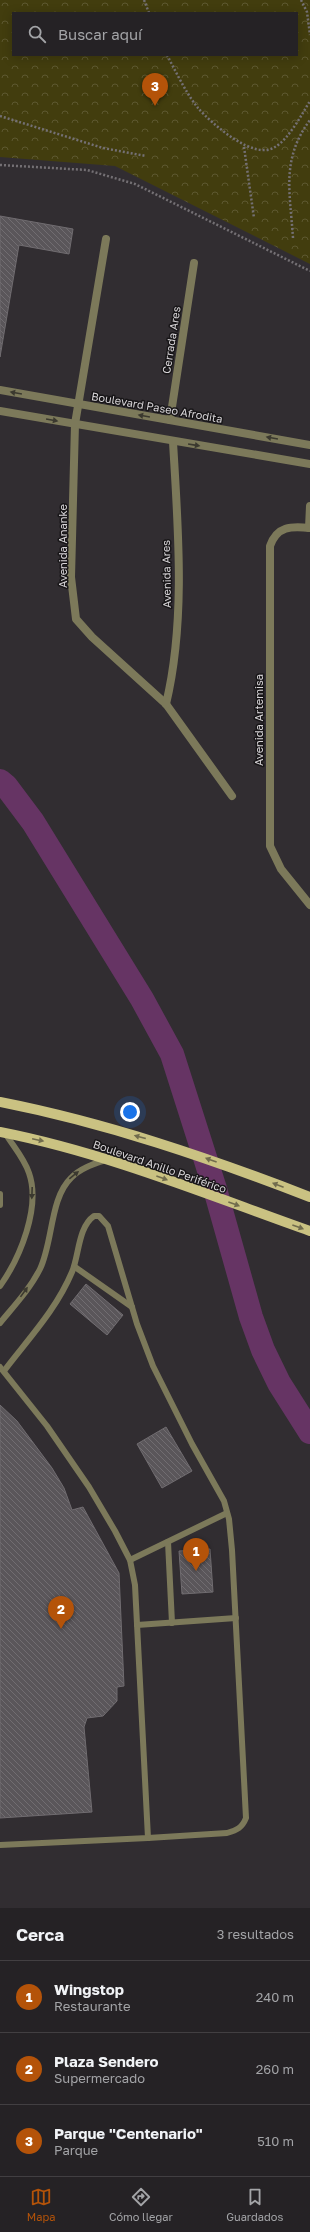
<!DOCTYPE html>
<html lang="es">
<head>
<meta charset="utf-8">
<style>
  :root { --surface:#252225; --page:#2d2a2d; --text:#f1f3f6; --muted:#a3a4a7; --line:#423f42; --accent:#b45309 }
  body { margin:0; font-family:"Golos Text",sans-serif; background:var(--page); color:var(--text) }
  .you { position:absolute; left:130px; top:1112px; width:14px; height:14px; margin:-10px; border:3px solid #fff; border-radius:50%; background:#1a73e8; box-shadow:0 0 0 6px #1a73e833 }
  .badge { display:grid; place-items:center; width:26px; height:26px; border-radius:50%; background:var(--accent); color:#fff; font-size:13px; font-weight:700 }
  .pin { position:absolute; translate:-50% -33px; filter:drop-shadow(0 1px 2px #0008) }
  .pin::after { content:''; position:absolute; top:21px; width:14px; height:12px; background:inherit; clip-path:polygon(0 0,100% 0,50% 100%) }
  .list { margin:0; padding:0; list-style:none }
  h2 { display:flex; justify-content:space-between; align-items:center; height:52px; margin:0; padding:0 16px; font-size:17px }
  h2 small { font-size:13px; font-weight:400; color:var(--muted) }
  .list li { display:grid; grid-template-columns:26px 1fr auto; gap:12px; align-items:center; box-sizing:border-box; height:72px; padding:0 16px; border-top:1px solid var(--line) }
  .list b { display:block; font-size:15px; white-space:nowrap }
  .list p { margin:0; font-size:13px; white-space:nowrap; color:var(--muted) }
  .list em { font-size:13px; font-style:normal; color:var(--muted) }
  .icon { flex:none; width:22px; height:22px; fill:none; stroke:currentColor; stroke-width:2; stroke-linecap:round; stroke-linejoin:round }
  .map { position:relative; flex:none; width:310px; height:1908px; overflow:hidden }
  .search { position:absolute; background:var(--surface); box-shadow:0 2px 10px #0003; left:12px; right:12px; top:12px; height:44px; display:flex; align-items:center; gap:10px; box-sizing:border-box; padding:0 14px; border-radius:0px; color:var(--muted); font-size:15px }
  .sheet { height:268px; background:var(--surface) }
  nav { display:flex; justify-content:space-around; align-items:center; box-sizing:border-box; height:56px; border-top:1px solid var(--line); background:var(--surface); font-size:11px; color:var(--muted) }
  nav a { display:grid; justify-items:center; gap:2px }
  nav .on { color:var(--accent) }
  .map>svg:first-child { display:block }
  .park { fill:url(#park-crowns); fill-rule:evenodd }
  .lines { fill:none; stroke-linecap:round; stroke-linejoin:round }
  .river { stroke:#663464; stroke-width:24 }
  .building { fill:url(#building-back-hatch); stroke:#706c70 }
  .path { stroke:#747074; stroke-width:2.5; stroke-dasharray:2 2; stroke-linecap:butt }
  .service { stroke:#7c795a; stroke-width:6 }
  .minor { stroke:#7c795a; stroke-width:8 }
  .tertiary { stroke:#7c795a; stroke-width:8 }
  .primary { stroke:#cac282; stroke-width:10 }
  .oneway { fill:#3b392f }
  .oneway2 { fill:#716c4d }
  .labels { text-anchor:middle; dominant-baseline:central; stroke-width:3; stroke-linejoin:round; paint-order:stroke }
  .street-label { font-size:11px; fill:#d7d4d7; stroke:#181618 }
</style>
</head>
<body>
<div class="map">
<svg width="310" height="1908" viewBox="0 0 310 1908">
  <defs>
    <pattern id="park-crowns" width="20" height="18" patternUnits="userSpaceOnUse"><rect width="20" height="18" fill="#423d0e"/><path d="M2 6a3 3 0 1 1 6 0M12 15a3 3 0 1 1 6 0" fill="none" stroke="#5d5830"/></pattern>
    <pattern id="building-back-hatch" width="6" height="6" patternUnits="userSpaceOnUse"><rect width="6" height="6" fill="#5a565a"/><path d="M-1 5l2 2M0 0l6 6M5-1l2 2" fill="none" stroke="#716d71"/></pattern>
  </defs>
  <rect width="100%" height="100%" fill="#312d31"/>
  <path class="park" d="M0 0H310V264L115 166 0 157ZM13 13H297V55H13Z"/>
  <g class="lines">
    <polyline class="river" points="0,781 6,786 33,822 142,999 172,1054 215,1189 251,1317 263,1350 279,1383 310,1432"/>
  </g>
  <g class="building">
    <polygon points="0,216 73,229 69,254 19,245 0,357"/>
    <polygon points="86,1284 123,1315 107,1335 70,1304"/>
    <polygon points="0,1405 17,1421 52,1468 64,1488 72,1510 83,1507 119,1573 124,1686 117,1687 117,1701 103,1716 87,1718 84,1727 92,1812 0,1818"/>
    <polygon points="166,1427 192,1471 162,1488 137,1444"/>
    <polygon points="210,1549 213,1592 182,1594 179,1551"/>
  </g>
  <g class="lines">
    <g class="path">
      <polyline points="144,0 149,13"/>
      <polyline points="301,0 307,12 310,35"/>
      <path d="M167 55C176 72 186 93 198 108 212 124 254 161 275 147 289 139 302 114 310 101"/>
      <polyline points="0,116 103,148 146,156"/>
      <polyline points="244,147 254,218"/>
      <polyline points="0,165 87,170 135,184 310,271"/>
      <path d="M293 238C290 192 281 159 310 120"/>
    </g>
    <g class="service">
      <polyline points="0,1194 0,1205"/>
      <polyline points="75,1267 132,1307"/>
      <path d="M0 1286C20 1258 41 1207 29 1173 24 1158 13 1146 5 1133"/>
      <path d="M0 1323C14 1306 30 1289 40 1269 53 1242 50 1198 71 1178 80 1168 94 1164 106 1160"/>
      <polyline points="0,1367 47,1426 89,1487 115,1531 130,1560 135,1585 148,1838 0,1845"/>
      <path d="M4 1371C29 1338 56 1310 72 1272 79 1256 78 1227 94 1216H99L108 1226 137 1324 153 1366 192 1444 224 1501 229 1519 232 1550 246 1818C242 1828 237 1830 227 1833L148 1838"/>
      <polyline points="168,1542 172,1623"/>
      <polyline points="130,1560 227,1513"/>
      <polyline points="137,1625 236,1618"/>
    </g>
    <g class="minor">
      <polyline points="106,239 75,424 71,577 76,619 92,637 166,704 232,796"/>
      <polyline points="170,420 194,263"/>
      <polyline points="309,528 310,506"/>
      <path d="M310 528C291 526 277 526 270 546V846L281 869 310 905"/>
      <path d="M166 704C186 621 178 527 173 442"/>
    </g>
    <g class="tertiary">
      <polyline points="0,390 310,445"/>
      <polyline points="0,411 310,464"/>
    </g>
    <g class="primary">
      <path d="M0 1102C107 1123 209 1158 310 1197"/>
      <path d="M0 1132C107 1153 208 1195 310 1231"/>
    </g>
  </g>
  <defs><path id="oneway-solid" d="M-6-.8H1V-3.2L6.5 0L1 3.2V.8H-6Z"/></defs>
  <g class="oneway">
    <use href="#oneway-solid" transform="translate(16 393) rotate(-170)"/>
    <use href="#oneway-solid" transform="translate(144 416) rotate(-170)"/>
    <use href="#oneway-solid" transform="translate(52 420) rotate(10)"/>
    <use href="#oneway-solid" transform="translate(272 438) rotate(-170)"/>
    <use href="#oneway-solid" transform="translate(194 445) rotate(9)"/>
    <use href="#oneway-solid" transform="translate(74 1175) rotate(-39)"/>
    <use href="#oneway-solid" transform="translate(32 1193) rotate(92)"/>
    <use href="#oneway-solid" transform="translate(24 1292) rotate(-54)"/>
  </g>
  <g class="oneway2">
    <use href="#oneway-solid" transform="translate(140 1137) rotate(-165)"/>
    <use href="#oneway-solid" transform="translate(38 1140) rotate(12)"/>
    <use href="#oneway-solid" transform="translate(211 1160) rotate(-160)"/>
    <use href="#oneway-solid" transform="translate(162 1178) rotate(20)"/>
    <use href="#oneway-solid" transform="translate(278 1185) rotate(-159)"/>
    <use href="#oneway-solid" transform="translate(234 1204) rotate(20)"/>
    <use href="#oneway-solid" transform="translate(298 1227) rotate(20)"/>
  </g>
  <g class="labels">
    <g class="street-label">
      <text transform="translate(171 340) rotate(-81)">Cerrada Ares</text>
      <text transform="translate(157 407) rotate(10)">Boulevard Paseo Afrodita</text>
      <text transform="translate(62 546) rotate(-90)">Avenida Ananke</text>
      <text transform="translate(166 574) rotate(-91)">Avenida Ares</text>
      <text transform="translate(258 720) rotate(-90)">Avenida Artemisa</text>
      <text transform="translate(160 1166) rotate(19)">Boulevard Anillo Periférico</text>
    </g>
  </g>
</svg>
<div class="you"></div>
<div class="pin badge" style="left:196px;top:1571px">1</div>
<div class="pin badge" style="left:61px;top:1629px">2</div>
<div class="pin badge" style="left:155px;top:106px">3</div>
<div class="search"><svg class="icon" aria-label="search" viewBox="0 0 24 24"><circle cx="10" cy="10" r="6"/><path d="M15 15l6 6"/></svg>Buscar aquí</div>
</div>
<section class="sheet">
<h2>Cerca<small>3 resultados</small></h2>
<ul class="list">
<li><span class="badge">1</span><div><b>Wingstop</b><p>Restaurante</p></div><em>240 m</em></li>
<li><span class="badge">2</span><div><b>Plaza Sendero</b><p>Supermercado</p></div><em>260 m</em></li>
<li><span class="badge">3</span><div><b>Parque &quot;Centenario&quot;</b><p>Parque</p></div><em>510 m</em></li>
</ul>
</section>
<nav>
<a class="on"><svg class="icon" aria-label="map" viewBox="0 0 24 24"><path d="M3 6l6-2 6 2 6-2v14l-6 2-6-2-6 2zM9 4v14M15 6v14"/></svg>Mapa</a>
<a><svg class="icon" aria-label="directions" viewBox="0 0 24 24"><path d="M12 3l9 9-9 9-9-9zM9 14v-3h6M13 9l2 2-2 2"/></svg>Cómo llegar</a>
<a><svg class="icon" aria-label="saved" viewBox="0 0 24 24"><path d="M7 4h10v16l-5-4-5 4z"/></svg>Guardados</a>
</nav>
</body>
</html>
